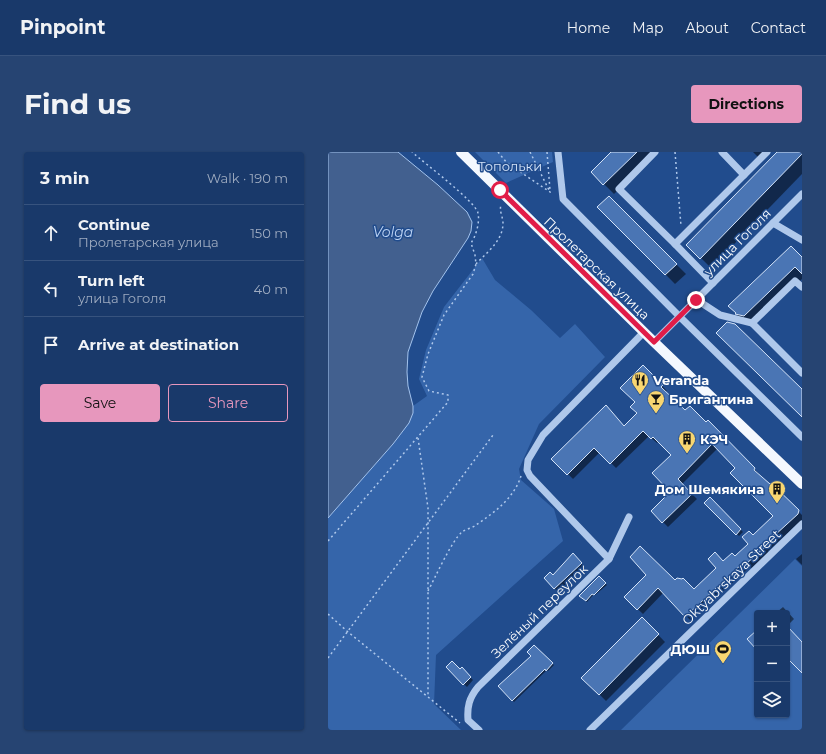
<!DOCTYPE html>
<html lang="en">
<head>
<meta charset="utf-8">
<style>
  :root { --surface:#19396a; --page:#264472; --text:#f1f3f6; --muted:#9facc1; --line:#37537e; --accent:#e797bd }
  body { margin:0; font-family:Montserrat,sans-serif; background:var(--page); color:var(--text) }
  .controls { position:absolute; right:12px; bottom:12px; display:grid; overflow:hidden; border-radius:4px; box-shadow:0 1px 3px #0004 }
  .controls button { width:36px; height:36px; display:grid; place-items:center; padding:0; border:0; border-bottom:1px solid var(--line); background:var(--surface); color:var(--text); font:20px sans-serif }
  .stop { position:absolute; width:12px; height:12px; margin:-9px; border:3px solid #e11d48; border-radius:50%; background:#fff }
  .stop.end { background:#e11d48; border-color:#fff; box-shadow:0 1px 4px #0008 }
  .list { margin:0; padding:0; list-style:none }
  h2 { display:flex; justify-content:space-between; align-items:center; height:52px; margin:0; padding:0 16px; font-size:17px }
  h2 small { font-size:13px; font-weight:400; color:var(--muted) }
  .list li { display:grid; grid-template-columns:26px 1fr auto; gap:12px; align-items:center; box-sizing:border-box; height:56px; padding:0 16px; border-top:1px solid var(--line) }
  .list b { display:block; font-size:15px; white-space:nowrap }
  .list p { margin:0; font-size:13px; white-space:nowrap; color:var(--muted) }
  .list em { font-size:13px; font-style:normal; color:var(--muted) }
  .actions { display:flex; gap:8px; padding:12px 16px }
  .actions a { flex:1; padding:9px 0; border:1px solid var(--accent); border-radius:4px; text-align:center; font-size:14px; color:var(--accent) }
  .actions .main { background:var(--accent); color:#111 }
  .icon { flex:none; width:22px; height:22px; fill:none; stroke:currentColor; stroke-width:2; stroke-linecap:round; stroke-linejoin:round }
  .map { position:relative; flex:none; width:474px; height:578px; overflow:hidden; border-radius:4px }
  header { display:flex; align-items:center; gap:24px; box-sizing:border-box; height:56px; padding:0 20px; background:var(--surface); border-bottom:1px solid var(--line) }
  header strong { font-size:19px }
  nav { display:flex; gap:22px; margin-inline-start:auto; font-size:14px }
  .intro { display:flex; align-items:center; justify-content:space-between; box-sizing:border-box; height:96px; padding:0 24px }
  h1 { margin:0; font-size:28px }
  .button { padding:10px 18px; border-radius:4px; background:var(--accent); color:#111; font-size:14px; font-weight:700 }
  main { display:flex; gap:24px; padding:0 24px }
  aside { flex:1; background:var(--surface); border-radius:4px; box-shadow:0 1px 3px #0004 }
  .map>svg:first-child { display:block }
  .green { fill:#3565aa; fill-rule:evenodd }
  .water { fill:#42608f; stroke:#a3c3ed }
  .shadow { fill:#0007 }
  .building { fill:#4a75b4; stroke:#d4e3f8 }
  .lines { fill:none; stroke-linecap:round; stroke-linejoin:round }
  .path { stroke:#afc8eb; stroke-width:1.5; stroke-dasharray:2 3; stroke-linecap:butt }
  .minor { stroke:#afc8eb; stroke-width:7 }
  .major { stroke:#f4f8fe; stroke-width:10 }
  .route { stroke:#e11d48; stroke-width:5 }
  .labels { text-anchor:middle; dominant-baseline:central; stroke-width:3; stroke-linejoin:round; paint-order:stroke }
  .park-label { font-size:13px; fill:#d4e3f8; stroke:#214c8d }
  .street-label { font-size:13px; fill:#fff; stroke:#214c8d }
  .poi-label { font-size:13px; font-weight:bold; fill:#fff; stroke:#214c8d; text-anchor:start }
  .water-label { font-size:14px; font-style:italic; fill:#bbd2f3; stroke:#214c8d }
</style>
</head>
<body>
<header>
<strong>Pinpoint</strong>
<nav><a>Home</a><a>Map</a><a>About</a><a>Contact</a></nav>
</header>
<div class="intro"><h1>Find us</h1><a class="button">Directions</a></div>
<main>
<aside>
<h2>3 min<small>Walk · 190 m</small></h2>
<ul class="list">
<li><svg class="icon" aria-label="ahead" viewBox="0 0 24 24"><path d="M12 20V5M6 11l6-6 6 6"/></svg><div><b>Continue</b><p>Пролетарская улица</p></div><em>150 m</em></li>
<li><svg class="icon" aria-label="left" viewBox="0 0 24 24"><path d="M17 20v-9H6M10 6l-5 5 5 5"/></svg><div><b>Turn left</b><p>улица Гоголя</p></div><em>40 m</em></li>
<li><svg class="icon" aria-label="arrive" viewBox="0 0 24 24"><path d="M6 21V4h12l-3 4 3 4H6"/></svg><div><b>Arrive at destination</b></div></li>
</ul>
<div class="actions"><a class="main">Save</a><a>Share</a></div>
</aside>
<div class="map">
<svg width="474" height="578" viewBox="0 0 474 578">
  <rect width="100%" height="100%" fill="#214c8d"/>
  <g class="green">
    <polygon points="147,0 224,0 225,10 178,31"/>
    <polygon points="154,106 167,128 203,158 232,186 247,172 277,205 211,272 191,317 193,328 226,357 235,389 108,503 106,552 133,578 0,578 0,366 65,292 85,261 85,254 99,244 91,227 98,198 116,155"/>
    <path d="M467 407 474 414V578H293ZM429 461H459V563H429Z"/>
  </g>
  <polygon class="water" points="0,0 70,0 110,33 139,60 144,70 143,79 140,86 105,139 94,160 80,200 79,220 80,234 85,254 85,261 81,271 65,292 0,366"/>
  <g class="shadow">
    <polygon points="285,0 329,0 286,42 264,20"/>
    <polygon points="425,0 435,0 430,5"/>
    <polygon points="451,0 474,0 474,22 383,116 360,93"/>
    <polygon points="281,45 358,122 347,132 271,55"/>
    <polygon points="474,106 474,127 426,173 418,171 408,162"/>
    <polygon points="315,214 339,239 337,240 357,260 378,272 380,270 431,322 430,323 442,334 443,332 474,363 474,368 440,399 441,401 424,416 422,415 363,469 336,440 315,462 297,445 347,430 366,438 395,410 407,405 421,392 425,385 447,364 408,316 390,296 354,332 369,347 340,375 324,359 343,340 344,303 331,289 329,291 321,284 288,316 272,300 245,327 225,307 297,275 310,261 308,250"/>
    <polygon points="382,347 415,380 411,384 378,351"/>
    <polygon points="474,402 474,413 468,407"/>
    <polygon points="245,403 257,415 230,440 217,426 225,424"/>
    <polygon points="271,425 279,433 267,443 266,442 259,450 252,444"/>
    <polygon points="455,455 466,467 459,474 459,461 448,461"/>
    <polygon points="314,466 337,490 278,549 255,526"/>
    <polygon points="206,495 226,513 220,519 219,518 186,550 171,534 205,504"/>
    <polygon points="119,515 132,519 134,517 145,528 139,535"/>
  </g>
  <g class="building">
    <polygon points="283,0 309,0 275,33 263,20"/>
    <polygon points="449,0 474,0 474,2 372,107 358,93"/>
    <polygon points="281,44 349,112 337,123 269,55"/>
    <polygon points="463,94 474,105 474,122 467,115 416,164 407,162 408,161 400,154"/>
    <polygon points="399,170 407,172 474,237 474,265 388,181"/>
    <polygon points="315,213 335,233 333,235 357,258 362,254 378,270 380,268 427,316 426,318 442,332 443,331 471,358 470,362 435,394 437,395 418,412 416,410 357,465 330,436 309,458 296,445 318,423 302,405 312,394 347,428 349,426 354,427 355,426 366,437 388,416 380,407 387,400 395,409 404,401 407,404 420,392 414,385 421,379 425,383 445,364 402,321 407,316 384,292 350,327 364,342 334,371 323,359 342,340 324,321 343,303 325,285 323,287 315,279 282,312 266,296 239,323 223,307 278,253 296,274 309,261 302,255 307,250 292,236"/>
    <polygon points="382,345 413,377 408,383 376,351"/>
    <polygon points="245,401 254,411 226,437 216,426 222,420 225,423"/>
    <polygon points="271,424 278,431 266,443 264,442 258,449 251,444"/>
    <polygon points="314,465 331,482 271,543 253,526"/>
    <polygon points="459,474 474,490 474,521 459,506"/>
    <polygon points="429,478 429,498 419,487"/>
    <polygon points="206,493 225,511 218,519 217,517 184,549 170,534 203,504 199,500"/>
    <polygon points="124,509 132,517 134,515 143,525 135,533 118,515"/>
  </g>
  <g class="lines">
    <g class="path">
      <polyline points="170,0 179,11 225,42"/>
      <polyline points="202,0 221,38"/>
      <polyline points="219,0 222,38"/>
      <polyline points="347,0 353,74"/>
      <path d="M148 112C159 100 175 89 175 71 175 65 171 59 173 53"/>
      <polyline points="90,286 100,356 100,545"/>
      <path d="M0 389 120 250V243L101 239 94 225 100 202 116 163 145 122 148 112 147 103 143 91C148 84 152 70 150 61 148 50 95 10 84 0"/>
      <path d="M100 439C107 426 124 388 134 380 138 377 144 376 148 373 167 360 186 346 193 324"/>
      <polyline points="0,462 20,480 132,571"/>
      <polyline points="0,506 165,283"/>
    </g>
    <g class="minor">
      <polyline points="230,0 235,47 352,165 474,285"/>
      <polyline points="327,0 291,37 347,92"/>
      <polyline points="394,0 416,23"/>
      <polyline points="445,71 474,88"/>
      <polyline points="385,131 347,92 439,0"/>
      <polyline points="369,148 392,163 424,171 467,129 474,135"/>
      <polyline points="424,171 474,221"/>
      <polyline points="326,190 474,42"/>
      <polyline points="281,407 202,324 199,318 200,308 215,283 316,180"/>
      <path d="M151 578 140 568C139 555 141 546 150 535L281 407 301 365"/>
      <polyline points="262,578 474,372"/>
    </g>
    <polyline class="major" points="133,0 326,190 474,332"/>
  </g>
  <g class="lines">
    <polyline class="route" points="172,38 326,190 368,148"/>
  </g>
  <defs>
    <g id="restaurant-pin" transform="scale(0.9)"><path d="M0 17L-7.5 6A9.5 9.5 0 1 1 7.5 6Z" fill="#f8d671" stroke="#214c8d"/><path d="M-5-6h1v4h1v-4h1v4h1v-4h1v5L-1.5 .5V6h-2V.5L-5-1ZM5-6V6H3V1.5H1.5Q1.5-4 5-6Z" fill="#111"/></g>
    <g id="bar-pin" transform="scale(0.9)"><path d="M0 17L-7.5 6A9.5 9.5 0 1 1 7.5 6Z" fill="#f8d671" stroke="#214c8d"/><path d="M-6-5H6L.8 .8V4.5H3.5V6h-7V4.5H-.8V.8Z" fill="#111"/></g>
    <g id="building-pin" transform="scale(0.9)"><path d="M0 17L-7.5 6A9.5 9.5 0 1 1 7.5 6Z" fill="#f8d671" stroke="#214c8d"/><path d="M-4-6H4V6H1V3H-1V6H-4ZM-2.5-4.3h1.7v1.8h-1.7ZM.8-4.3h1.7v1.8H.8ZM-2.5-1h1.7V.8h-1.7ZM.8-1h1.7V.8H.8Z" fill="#111"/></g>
    <g id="stadium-pin" transform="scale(0.9)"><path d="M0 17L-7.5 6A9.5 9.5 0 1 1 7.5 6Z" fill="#f8d671" stroke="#214c8d"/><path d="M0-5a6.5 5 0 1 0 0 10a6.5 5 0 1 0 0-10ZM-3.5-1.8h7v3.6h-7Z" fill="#111"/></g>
  </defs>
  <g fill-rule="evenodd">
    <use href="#restaurant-pin" x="312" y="228"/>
    <use href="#bar-pin" x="328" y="247"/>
    <use href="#building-pin" x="359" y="287"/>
    <use href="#building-pin" x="449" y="337"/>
    <use href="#stadium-pin" x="395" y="497"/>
  </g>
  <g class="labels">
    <g class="park-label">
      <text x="182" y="14">Топольки</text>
    </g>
    <g class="street-label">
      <text transform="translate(409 90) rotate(-45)">улица Гоголя</text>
      <text transform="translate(269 116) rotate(44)">Пролетарская улица</text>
      <text transform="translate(403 425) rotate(-44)">Oktyabrskaya Street</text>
      <text transform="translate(211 459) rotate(-44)">Зелёный переулок</text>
    </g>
    <g class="poi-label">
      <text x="325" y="228">Veranda</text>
      <text x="341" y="247">Бригантина</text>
      <text x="372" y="287">КЭЧ</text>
      <text x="436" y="337" text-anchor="end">Дом Шемякина</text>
      <text x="382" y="497" text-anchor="end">ДЮШ</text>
    </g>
    <g class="water-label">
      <text x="65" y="80">Volga</text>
    </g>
  </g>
</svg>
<div class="controls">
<button>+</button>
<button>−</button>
<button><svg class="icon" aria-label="layers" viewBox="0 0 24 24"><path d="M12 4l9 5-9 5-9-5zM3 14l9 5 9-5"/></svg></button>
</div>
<div class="stop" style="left:172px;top:38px"></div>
<div class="stop end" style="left:368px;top:148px"></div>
</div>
</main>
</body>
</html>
